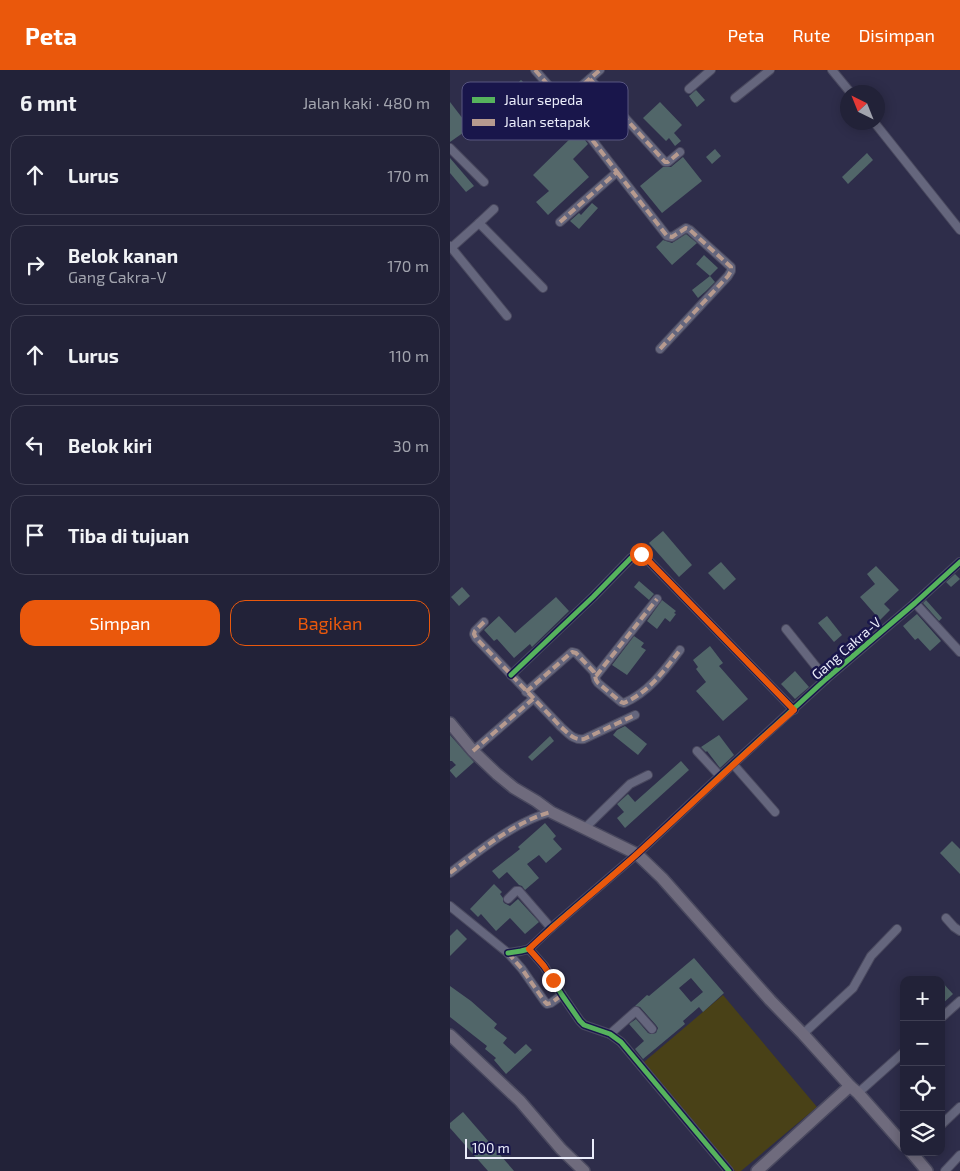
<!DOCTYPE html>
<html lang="id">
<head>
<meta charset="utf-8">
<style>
  :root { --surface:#222238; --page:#2e2f43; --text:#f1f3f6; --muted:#a2a4ae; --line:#3f3f53; --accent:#ea580c }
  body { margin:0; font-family:"Exo 2",sans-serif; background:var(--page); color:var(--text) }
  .controls { position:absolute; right:15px; bottom:15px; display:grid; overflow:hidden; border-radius:10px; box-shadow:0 2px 12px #0003 }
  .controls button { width:45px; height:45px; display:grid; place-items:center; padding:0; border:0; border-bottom:1px solid var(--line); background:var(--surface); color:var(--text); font:25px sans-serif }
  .compass { position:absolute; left:390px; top:15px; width:45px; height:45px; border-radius:50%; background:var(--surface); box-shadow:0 2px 12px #0003; rotate:317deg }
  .scale { position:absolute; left:15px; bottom:12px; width:129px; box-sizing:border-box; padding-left:5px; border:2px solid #eaecfa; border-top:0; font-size:14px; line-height:18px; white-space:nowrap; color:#eaecfa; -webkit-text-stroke:4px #19164b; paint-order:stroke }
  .stop { position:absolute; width:15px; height:15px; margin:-11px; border:4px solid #ea580c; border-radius:50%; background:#fff }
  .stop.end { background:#ea580c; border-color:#fff; box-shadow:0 1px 5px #0008 }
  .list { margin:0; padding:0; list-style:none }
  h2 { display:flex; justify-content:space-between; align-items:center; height:65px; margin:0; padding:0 20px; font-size:21px }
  h2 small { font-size:16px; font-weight:400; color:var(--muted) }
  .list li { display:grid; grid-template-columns:32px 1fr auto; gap:15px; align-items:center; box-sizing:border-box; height:80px; margin:0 10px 10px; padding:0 10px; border:1px solid var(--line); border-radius:15px }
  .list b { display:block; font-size:19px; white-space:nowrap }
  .list p { margin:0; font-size:16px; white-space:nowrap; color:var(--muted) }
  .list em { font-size:16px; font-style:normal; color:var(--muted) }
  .actions { display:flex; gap:10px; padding:15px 20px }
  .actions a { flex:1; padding:11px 0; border:1px solid var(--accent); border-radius:15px; text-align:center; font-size:18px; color:var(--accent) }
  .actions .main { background:var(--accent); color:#fff }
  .icon { flex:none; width:28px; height:28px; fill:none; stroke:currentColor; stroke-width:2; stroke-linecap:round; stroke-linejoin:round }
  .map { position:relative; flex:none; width:510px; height:1101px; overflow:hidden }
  header { display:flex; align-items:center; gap:30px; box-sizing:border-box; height:70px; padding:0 25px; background:var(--accent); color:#fff }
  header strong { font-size:24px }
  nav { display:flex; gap:28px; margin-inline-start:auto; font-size:18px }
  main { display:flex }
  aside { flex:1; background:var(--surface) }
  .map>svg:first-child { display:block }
  .green { fill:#494117 }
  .building { fill:#516669; fill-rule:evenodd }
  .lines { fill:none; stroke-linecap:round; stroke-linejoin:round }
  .street-casing { stroke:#4a495f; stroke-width:10 }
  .primary-casing { stroke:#4a495f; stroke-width:14 }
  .street { stroke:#65667d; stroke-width:8 }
  .primary { stroke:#6f6b7d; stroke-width:11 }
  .quiet { stroke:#b69a8f; stroke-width:4; stroke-dasharray:8 4; stroke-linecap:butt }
  .cycleway-casing { stroke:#19164b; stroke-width:8 }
  .cycleway { stroke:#56b35d; stroke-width:5 }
  .route { stroke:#ea580c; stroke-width:6 }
  .labels { text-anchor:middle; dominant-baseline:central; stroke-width:5; stroke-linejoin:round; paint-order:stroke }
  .street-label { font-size:14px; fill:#eaecfa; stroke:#19164b }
  .key { fill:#19164b; stroke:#585680; stroke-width:1 }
  .key-label { font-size:14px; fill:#eaecfa }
</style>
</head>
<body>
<header>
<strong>Peta</strong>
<nav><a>Peta</a><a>Rute</a><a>Disimpan</a></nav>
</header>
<main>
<aside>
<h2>6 mnt<small>Jalan kaki · 480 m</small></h2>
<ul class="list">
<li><svg class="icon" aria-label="ahead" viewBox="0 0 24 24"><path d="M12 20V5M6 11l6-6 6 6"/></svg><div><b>Lurus</b></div><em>170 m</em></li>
<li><svg class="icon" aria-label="right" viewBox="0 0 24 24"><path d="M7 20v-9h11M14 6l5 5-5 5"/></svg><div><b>Belok kanan</b><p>Gang Cakra-V</p></div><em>170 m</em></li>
<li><svg class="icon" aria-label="ahead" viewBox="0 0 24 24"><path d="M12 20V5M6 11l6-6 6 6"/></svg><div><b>Lurus</b></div><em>110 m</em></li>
<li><svg class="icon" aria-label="left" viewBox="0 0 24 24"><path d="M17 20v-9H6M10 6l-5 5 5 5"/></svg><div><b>Belok kiri</b></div><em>30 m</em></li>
<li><svg class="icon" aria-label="arrive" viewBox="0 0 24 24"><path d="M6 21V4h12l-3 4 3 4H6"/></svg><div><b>Tiba di tujuan</b></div></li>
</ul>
<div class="actions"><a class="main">Simpan</a><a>Bagikan</a></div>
</aside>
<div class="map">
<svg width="510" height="1101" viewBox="0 0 510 1101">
  <rect width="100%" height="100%" fill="#2e2d4a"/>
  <polygon class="green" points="273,925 367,1037 291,1101 285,1101 194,992"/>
  <g class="building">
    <polygon points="71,10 95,33 73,55 79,60 71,69 60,59 72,44 54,26"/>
    <polygon points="246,20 255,30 247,37 239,26"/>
    <polygon points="0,32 20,58 0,72"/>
    <polygon points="210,32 232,55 224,63 231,71 225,76 219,68 216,71 193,48"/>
    <polygon points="128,61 138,74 123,89 139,107 98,145 86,132 99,121 83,105"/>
    <polygon points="265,79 271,86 262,94 256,87"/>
    <polygon points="417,83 423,90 398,114 392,107"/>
    <polygon points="233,87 252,111 212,143 190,116 213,97 221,97"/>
    <polygon points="0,88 24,116 16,122 0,103"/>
    <polygon points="142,133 148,138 129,159 120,151 129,143 131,145"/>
    <polygon points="236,164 247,173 222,195 206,177 213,170 222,173"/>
    <polygon points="254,185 268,198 260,206 246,194"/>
    <polygon points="260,206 265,212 256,221 248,228 242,220"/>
    <polygon points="213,461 242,495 229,507 199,473"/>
    <polygon points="271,492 286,509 274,520 258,503"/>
    <polygon points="426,496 449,520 434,534 440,540 430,550 410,527 425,514 417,504"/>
    <polygon points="505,504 510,509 501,517 496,512"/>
    <polygon points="189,511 204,524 199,530 184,517"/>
    <polygon points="12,517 20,526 9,536 1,527"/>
    <polygon points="106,527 119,541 82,577 80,574 64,588 47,569 44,571 34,560 49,546 65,563"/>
    <polygon points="212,530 226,541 224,543 226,544 220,552 215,548 207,559 197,551"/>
    <polygon points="476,530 492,548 489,551 473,533"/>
    <polygon points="467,544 491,571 480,581 468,568 465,570 453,556"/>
    <polygon points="377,546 392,565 384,572 368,553"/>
    <polygon points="184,566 194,573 191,577 196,580 177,605 162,595"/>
    <polygon points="260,576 273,593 269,596 298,629 273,651 246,621 256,612 246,599 248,597 243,590"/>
    <polygon points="345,601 359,617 345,629 331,614"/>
    <polygon points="175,656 197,674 188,685 163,665 167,660"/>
    <polygon points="0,665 24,692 6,708 0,701 0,700 6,695 2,691 0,691"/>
    <polygon points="269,665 284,685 270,698 257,681 256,682 251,677"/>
    <polygon points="100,666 104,671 82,691 78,687"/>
    <polygon points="231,691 239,700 175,758 167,748 174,742 167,734 178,724 185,732"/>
    <polygon points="95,753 106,766 103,769 112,779 96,793 89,785 77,794 89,808 75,820 72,816 69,815 57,802 49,809 42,801 70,779 68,777"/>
    <polygon points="502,771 510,779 510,804 490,783"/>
    <polygon points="44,814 52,822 50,824 53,828 53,831 54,833 60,836 68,829 89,852 75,864 60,848 46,861 31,844 28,847 20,839"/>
    <polygon points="7,859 17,869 0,886 0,866"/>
    <path d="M244 888 274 923 253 942 249 937 233 951 235 954 193 989 185 979 194 971 179 954 186 949 198 963 201 964 206 963 208 958 206 955 190 937 185 936 197 925 199 926ZM241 908 253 922 241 932 229 918Z"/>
    <polygon points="491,911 503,924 491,935"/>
    <polygon points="0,916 21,931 47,954 44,958 57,968 53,973 65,984 76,974 82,980 56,1004 44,990 46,988 35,979 37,976 0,947"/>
    <polygon points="13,1042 64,1101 38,1101 0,1058 0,1053"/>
  </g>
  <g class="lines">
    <g class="street-casing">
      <g id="street">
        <polyline points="85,0 113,32"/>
        <polyline points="382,0 400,22"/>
        <polyline points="140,9 215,92 218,92 230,82"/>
        <polyline points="239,19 261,0"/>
        <polyline points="285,28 320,0"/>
        <polyline points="424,52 510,160"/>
        <polyline points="0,78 34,112"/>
        <polyline points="167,102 217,166 222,167 236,158 240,160 281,197 281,201 278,206 210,279"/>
        <polyline points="110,152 167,102 113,32 150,0"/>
        <polyline points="29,153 44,139"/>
        <polyline points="0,176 57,246"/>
        <polyline points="1,178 29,153 93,218"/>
        <polyline points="465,533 510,582"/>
        <path d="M34 552 25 561 24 564 26 568 111 657C118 663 124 671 134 669L185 645"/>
        <polyline points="336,559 376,609"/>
        <polyline points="61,605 143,527 181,488 185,485 191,484 196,488 344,640"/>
        <polyline points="146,606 207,529"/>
        <path d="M76 622 122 582 126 583 144 602 146 610 148 613 171 632 174 633C199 622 214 601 230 580"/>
        <polyline points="23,681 83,629"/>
        <polyline points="247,681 270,706"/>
        <polyline points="283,694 325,742"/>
        <polyline points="135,758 180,714 198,705"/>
        <path d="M0 803C29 781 66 751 101 742"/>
        <polyline points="58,829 66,821 69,821 101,858"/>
        <polyline points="0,836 58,883 72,899 95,932 97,934 101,933 112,925"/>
        <polyline points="496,848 504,857 510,861"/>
        <polyline points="79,879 94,896 112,925 130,951 134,955 160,964 171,972 279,1101"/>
        <polyline points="58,883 71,881 79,879 101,858 187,784 270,706 376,609 465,533 510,492"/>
        <polyline points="491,948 510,931"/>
        <polyline points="160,964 186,941 202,959"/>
        <polyline points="353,964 403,918 421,886 447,859"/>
        <polyline points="408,1023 454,982"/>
        <polyline points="491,1055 510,1037"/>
        <polyline points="495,1101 510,1085"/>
      </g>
    </g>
    <g class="primary-casing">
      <g id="primary">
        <polyline points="0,653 23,681 47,704 64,718 86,731 101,742 187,784 212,808 320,930 353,964 400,1016 408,1023 454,1075"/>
        <polyline points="0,965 70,1031 111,1079 134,1101"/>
        <polyline points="461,1082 477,1101"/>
        <polyline points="307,1101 400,1016"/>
      </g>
    </g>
    <use href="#street" class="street"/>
    <use href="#primary" class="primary"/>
    <g class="quiet">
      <polyline points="85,0 113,32"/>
      <polyline points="140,9 215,92 218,92 230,82"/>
      <polyline points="167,102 217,166 222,167 236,158 240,160 281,197 281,201 278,206 210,279"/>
      <polyline points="110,152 167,102 113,32 150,0"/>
      <path d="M34 552 25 561 24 564 26 568 111 657C118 663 124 671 134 669L185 645"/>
      <polyline points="146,606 207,529"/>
      <path d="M76 622 122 582 126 583 144 602 146 610 148 613 171 632 174 633C199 622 214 601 230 580"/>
      <polyline points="23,681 83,629"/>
      <path d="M0 803C29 781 66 751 101 742"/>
      <polyline points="58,883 72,899 95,932 97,934 101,933 112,925"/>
    </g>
    <g class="cycleway-casing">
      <g id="cycleway">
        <polyline points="61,605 143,527 181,488 185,485 191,484 196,488 344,640"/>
        <polyline points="79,879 94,896 112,925 130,951 134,955 160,964 171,972 279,1101"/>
        <polyline points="58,883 71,881 79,879 101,858 187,784 270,706 376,609 465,533 510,492"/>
      </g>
    </g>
    <use href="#cycleway" class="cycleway"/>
  </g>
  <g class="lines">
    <path class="route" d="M103 910 94 896 79 879C114 846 152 816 187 784 240 736 290 687 344 640L196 488 191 484"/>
  </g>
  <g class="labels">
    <g class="street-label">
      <text transform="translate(396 578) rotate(-41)">Gang Cakra-V</text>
    </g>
  </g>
  <rect x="12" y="12" width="166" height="58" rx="8" class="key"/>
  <rect x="22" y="27" width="23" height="6" fill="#56b35d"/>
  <rect x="22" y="49" width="23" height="7" fill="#b69a8f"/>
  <g class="key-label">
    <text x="54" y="35">Jalur sepeda</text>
    <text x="54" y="57">Jalan setapak</text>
  </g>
</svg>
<div class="controls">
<button>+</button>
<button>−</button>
<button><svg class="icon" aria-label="locate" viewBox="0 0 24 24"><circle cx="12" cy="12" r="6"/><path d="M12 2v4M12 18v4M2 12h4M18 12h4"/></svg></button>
<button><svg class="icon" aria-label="layers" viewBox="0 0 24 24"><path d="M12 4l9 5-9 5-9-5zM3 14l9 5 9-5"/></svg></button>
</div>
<svg class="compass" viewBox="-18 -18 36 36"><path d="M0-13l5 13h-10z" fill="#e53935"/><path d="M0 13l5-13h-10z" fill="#a2a4ae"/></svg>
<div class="scale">100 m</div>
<div class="stop" style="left:191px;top:484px"></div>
<div class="stop end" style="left:103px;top:910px"></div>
</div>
</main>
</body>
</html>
